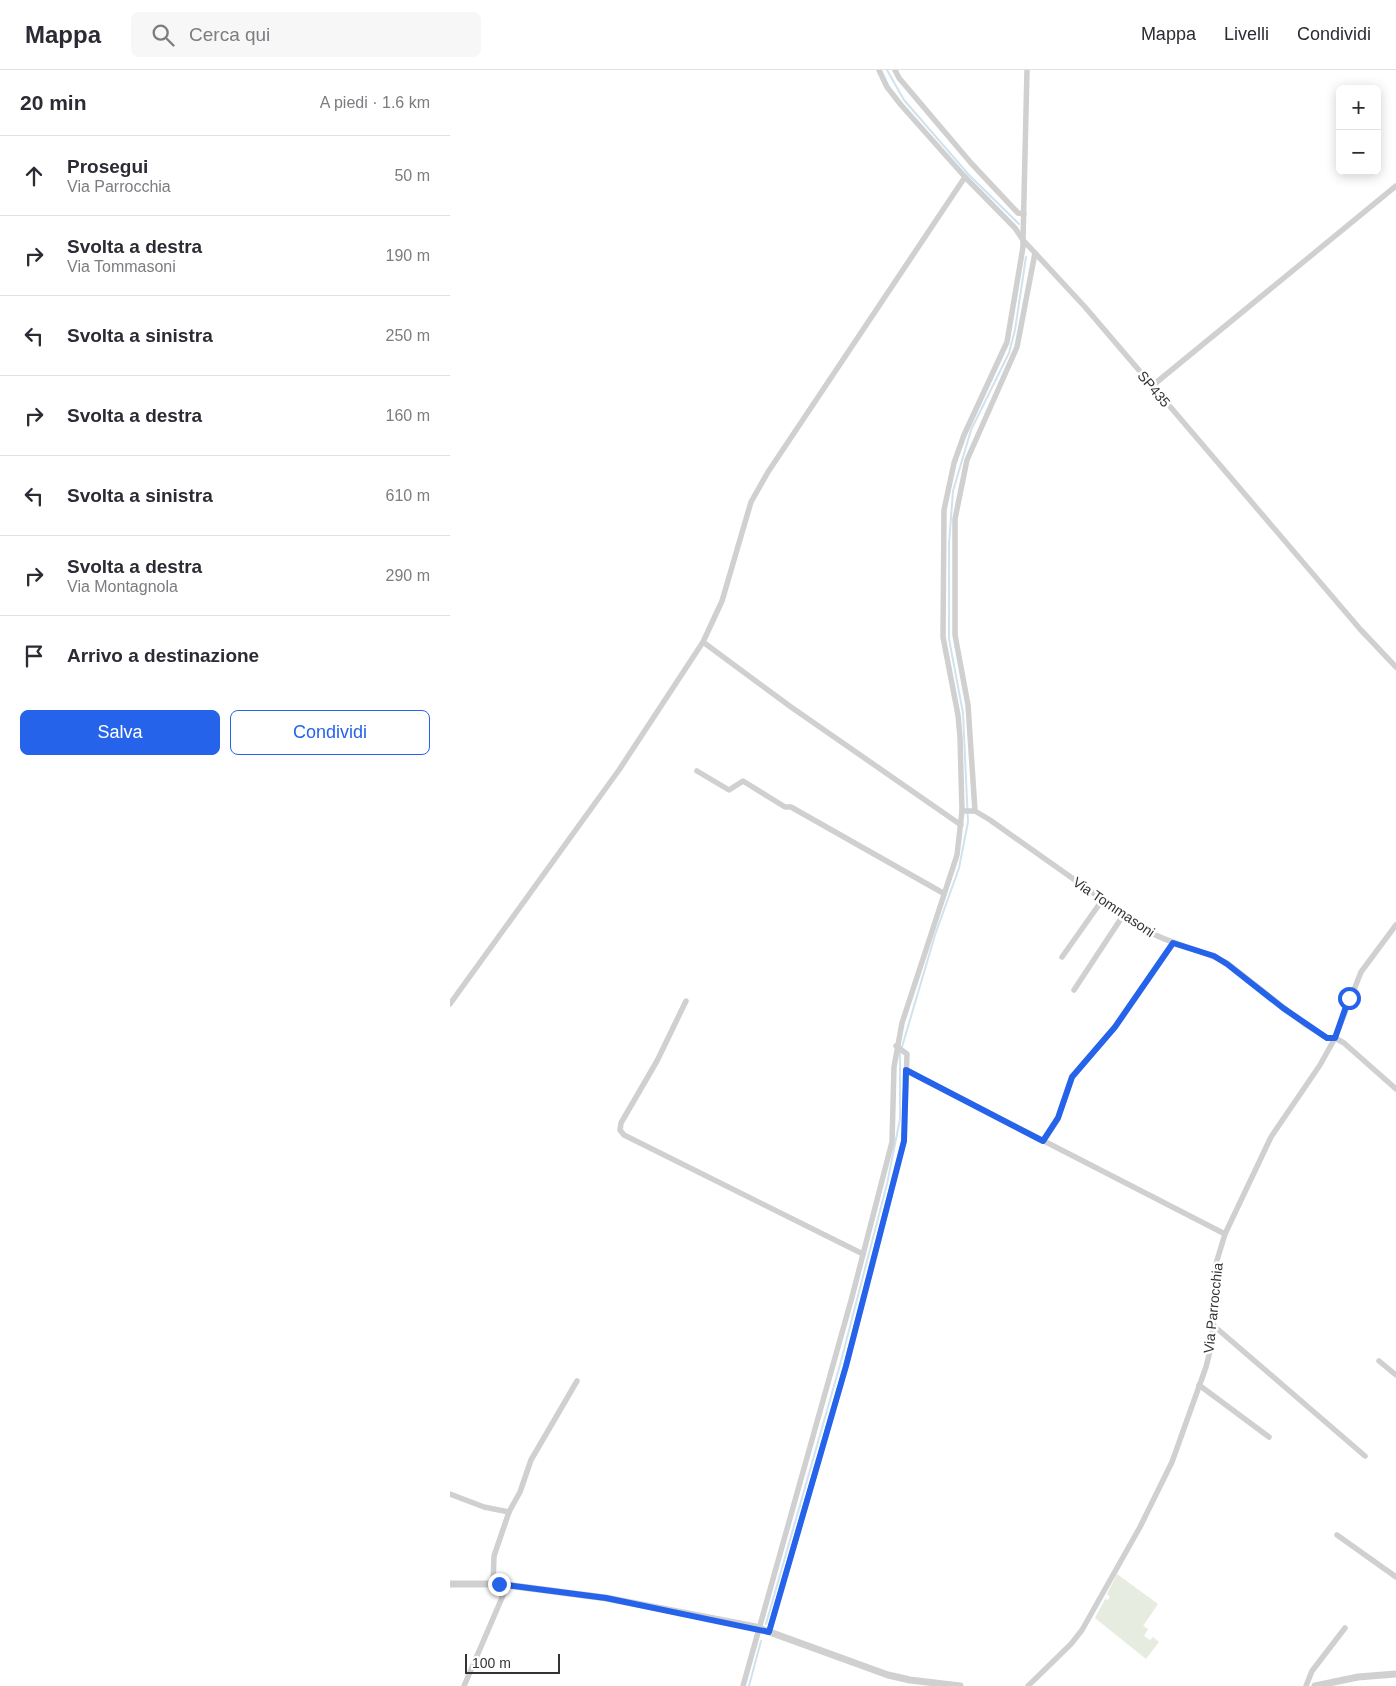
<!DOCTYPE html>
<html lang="it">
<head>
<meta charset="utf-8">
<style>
  :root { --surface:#fff; --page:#f7f7f7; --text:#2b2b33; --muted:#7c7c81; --line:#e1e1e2; --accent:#2563eb }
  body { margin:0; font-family:Helvetica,sans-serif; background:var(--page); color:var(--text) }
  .controls { position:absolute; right:15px; top:15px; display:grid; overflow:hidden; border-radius:8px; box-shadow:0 2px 12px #0003 }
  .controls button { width:45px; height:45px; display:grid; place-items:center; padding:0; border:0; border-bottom:1px solid var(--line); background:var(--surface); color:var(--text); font:25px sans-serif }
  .scale { position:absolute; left:15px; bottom:12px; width:95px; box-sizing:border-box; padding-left:5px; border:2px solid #333; border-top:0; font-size:14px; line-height:18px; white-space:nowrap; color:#333; -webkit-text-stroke:4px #fff; paint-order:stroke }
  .stop { position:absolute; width:15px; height:15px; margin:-11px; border:4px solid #2563eb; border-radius:50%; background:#fff }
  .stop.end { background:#2563eb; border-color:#fff; box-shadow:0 1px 5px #0008 }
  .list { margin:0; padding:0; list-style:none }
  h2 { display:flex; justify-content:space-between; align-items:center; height:65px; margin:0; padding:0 20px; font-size:21px }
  h2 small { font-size:16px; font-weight:400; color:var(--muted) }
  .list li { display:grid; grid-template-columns:32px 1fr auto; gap:15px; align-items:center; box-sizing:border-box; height:80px; padding:0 20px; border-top:1px solid var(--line) }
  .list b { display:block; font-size:19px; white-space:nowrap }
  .list p { margin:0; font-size:16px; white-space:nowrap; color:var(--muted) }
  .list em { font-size:16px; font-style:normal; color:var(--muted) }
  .actions { display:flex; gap:10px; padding:15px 20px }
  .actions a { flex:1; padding:11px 0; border:1px solid var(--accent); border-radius:8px; text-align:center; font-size:18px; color:var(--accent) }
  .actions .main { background:var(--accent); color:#fff }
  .icon { flex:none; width:28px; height:28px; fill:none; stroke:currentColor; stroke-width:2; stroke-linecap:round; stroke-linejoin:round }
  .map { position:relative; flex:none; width:946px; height:1616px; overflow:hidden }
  header { display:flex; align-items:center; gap:30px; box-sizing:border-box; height:70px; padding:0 25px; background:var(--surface); border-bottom:1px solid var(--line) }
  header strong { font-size:24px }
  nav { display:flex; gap:28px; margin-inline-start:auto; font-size:18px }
  .search { width:350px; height:45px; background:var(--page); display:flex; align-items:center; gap:12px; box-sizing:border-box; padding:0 18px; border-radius:8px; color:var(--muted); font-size:19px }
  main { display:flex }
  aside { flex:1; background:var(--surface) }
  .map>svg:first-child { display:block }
  .green { fill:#e6ecdf }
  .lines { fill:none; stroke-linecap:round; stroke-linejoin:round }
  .stream { stroke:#cfe2ee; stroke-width:2 }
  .minor { stroke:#d0d0d0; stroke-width:5.5 }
  .tertiary { stroke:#d0d0d0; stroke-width:7 }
  .route { stroke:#2563eb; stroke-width:6 }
  .labels { text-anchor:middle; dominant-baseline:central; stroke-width:5; stroke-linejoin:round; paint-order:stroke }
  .street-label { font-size:14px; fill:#333; stroke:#fff }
</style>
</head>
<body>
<header>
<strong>Mappa</strong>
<div class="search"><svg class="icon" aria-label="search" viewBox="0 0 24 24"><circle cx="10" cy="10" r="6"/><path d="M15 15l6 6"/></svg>Cerca qui</div>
<nav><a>Mappa</a><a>Livelli</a><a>Condividi</a></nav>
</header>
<main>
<aside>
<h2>20 min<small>A piedi · 1.6 km</small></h2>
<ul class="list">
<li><svg class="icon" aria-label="ahead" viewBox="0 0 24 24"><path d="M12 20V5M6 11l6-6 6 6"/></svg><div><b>Prosegui</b><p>Via Parrocchia</p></div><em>50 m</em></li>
<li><svg class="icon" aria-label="right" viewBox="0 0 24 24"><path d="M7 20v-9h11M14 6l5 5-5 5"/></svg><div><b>Svolta a destra</b><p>Via Tommasoni</p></div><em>190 m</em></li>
<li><svg class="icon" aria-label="left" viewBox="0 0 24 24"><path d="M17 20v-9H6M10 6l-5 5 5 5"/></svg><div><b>Svolta a sinistra</b></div><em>250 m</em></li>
<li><svg class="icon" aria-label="right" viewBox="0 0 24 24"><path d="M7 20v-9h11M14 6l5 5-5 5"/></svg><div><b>Svolta a destra</b></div><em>160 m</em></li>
<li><svg class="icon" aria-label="left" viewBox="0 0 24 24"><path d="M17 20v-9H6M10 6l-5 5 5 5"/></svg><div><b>Svolta a sinistra</b></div><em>610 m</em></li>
<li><svg class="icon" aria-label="right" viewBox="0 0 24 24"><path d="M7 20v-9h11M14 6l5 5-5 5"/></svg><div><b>Svolta a destra</b><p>Via Montagnola</p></div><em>290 m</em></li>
<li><svg class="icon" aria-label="arrive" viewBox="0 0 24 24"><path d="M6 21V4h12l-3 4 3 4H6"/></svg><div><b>Arrivo a destinazione</b></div></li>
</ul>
<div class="actions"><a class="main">Salva</a><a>Condividi</a></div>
</aside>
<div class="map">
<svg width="946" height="1616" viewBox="0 0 946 1616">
  <rect width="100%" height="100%" fill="#fff"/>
  <polygon class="green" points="667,1504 708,1534 693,1556 698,1559 694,1566 700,1570 703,1567 709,1572 696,1589 645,1548 655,1529 658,1530 660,1527 657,1524"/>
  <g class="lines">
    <g class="stream">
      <polyline points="437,0 454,30 519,105 569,154"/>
      <polyline points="452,977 485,865 509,798 518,752 513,643 499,569 499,474 503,421 521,360 559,283 565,260 576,187"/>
      <polyline points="316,1554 390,1295 437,1114 450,1049 450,982"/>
      <polyline points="299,1616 311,1571"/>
    </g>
    <g class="minor">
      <polyline points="445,0 449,8 521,93 568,143 574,144"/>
      <polyline points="577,0 573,170 635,237 910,559 946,597"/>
      <polyline points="702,316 946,116"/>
      <polyline points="253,572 341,637 511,755"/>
      <polyline points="247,701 279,720 293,711 335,737 341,737 493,823"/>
      <path d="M512 741H525L540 750 697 861C723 875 751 879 777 893L856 955 877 968H885L894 973 946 1019"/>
      <polyline points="525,741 518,635 505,565 505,449 517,390 567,277 585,183"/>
      <polyline points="612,887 653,829"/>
      <polyline points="624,920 674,844"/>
      <polyline points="236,931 207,991 171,1053 170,1060 174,1065 413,1184"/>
      <polyline points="0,934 169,700 253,572 272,531 301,432 318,402 515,107"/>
      <polyline points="456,1000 775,1164"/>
      <polyline points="593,1071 608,1048 622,1007 665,957 723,873"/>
      <polyline points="764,1256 915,1386"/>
      <polyline points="929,1291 946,1305"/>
      <polyline points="749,1315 819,1367"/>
      <polyline points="0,1424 34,1437 59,1442"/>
      <polyline points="887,1465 946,1507"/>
      <polyline points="43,1514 44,1486 59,1442 70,1422 81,1390 127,1311"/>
      <polyline points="319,1562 396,1296 454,1071 457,984 446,976"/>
      <polyline points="14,1616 57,1516"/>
      <polyline points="293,1616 402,1227 442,1072 444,997 452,953 507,785 512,741 510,667 508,645 493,567 494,440 504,393 514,365 557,272 573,177 573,170 565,158 515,107 451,35 437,17 429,0"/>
      <polyline points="578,1616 621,1574 632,1560 690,1457 722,1392 756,1297 762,1273 765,1197 775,1164 821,1067 870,995 885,968 911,902 946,855"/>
      <polyline points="856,1616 862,1601 895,1558"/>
    </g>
    <g class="tertiary">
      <polyline points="0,1514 49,1514 156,1528 306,1557 438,1605 460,1610 510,1616"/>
      <polyline points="865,1616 908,1607 946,1604"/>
    </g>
  </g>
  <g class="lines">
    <polyline class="route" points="49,1514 156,1528 319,1562 396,1296 454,1071 456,1000 593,1071 608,1048 622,1007 665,957 723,873 764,886 777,894 833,938 877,968 885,968 899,928"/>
  </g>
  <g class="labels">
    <g class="street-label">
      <text transform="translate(704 319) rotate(50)">SP435</text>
      <text transform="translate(664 837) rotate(34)">Via Tommasoni</text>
      <text transform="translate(763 1238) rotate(-84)">Via Parrocchia</text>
    </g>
  </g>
</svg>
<div class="controls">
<button>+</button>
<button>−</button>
</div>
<div class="scale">100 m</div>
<div class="stop" style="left:899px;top:928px"></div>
<div class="stop end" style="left:49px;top:1514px"></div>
</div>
</main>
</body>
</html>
